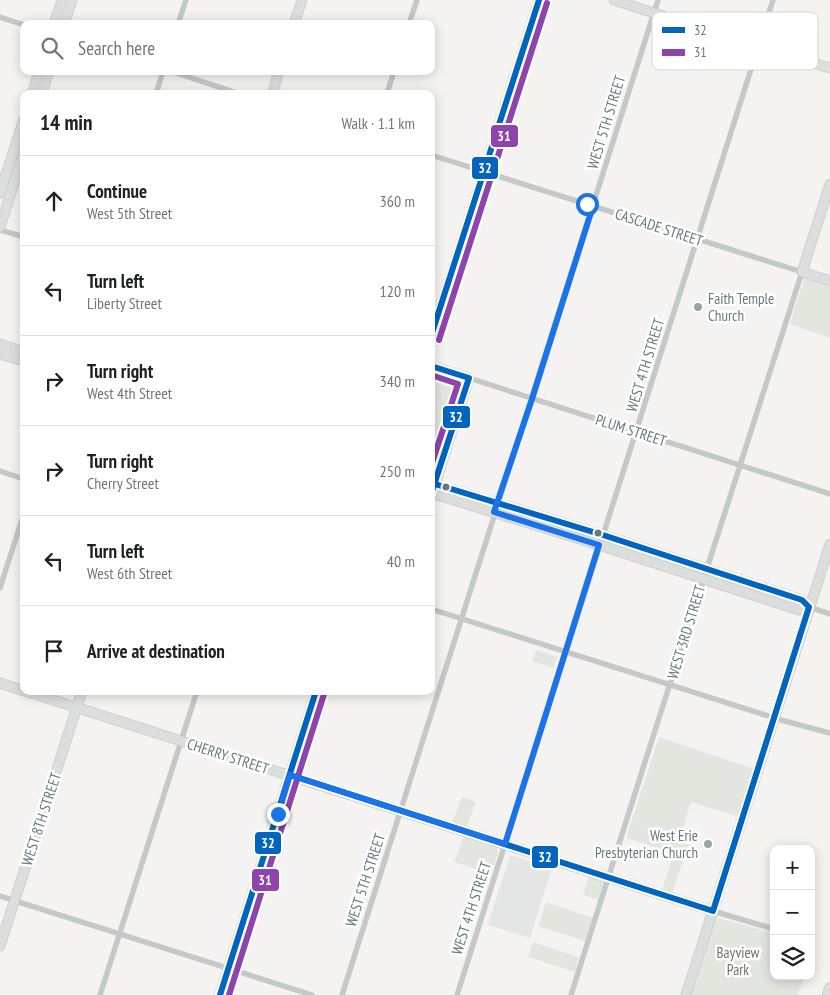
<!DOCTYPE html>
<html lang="en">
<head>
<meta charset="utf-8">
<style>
  :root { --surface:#fff; --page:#f6f6f6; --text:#202124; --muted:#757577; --line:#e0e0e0 }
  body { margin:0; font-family:"PT Sans Narrow",sans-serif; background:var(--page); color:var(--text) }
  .controls { position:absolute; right:15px; bottom:15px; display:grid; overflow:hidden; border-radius:10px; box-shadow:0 2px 12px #0003 }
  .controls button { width:45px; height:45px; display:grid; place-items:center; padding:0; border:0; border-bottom:1px solid var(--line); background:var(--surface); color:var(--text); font:25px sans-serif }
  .stop { position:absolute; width:15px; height:15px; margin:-11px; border:4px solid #1a73e8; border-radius:50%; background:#fff }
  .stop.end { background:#1a73e8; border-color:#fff; box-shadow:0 1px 5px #0008 }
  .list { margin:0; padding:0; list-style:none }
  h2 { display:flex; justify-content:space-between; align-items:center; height:65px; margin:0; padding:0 20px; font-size:21px }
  h2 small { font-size:16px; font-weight:400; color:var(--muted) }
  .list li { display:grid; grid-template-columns:32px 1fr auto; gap:15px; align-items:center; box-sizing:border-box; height:90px; padding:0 20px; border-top:1px solid var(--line) }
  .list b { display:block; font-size:19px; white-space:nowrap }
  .list p { margin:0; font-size:16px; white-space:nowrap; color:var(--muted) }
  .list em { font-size:16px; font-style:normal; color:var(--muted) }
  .icon { flex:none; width:28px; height:28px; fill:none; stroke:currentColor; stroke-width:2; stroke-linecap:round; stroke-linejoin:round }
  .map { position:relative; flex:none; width:830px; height:995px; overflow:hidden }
  .search { position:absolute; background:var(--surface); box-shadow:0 2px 12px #0003; left:20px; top:20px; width:415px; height:55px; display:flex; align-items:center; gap:12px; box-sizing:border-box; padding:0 18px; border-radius:10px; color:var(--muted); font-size:19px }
  .panel { position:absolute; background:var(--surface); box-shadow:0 2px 12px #0003; left:20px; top:90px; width:415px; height:605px; border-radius:10px }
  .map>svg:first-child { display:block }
  .built { fill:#e4e5e5 }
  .green { fill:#e3e5df }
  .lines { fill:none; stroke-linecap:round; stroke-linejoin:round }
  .secondary-casing { stroke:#cfd0d0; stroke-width:11 }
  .highway-casing { stroke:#cfd0d0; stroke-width:12 }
  .street { stroke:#c6c8c8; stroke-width:5.5 }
  .secondary { stroke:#dcdddd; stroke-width:9 }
  .highway { stroke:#dcdddd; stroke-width:10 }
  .bus-1-casing { stroke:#fff; stroke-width:10 }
  .bus-2-casing { stroke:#fff; stroke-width:10 }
  .bus-1 { stroke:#0065bd; stroke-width:6 }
  .bus-2 { stroke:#8e44ad; stroke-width:6 }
  .route { stroke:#1a73e8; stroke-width:6 }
  .poi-dot { fill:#97a4a9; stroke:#fff; stroke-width:2 }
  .bus-dot { fill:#657a81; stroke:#fff; stroke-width:2 }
  .labels { text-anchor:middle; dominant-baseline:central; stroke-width:5; stroke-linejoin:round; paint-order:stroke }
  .street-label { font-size:15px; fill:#657a81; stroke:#fff }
  .poi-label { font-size:15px; fill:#657a81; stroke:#fff; text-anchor:start }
  .park-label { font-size:15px; fill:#6c7864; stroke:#fff }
  .key { fill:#fff; stroke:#d1d7d9; stroke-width:1 }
  .key-label { font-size:14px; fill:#657a81 }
  .line-badge { stroke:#fff; stroke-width:2 }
  .badge-label { font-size:14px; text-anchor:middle; font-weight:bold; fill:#fff }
</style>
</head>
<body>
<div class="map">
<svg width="830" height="995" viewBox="0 0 830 995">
  <rect width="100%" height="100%" fill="#f4f3f2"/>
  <polygon class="built" points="510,855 552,868 530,938 488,925"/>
  <g class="green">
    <polygon points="804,279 830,286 830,338 790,324"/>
    <polygon points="431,373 455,381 459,388 431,478"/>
    <polygon points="536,650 557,657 553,668 532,661"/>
    <polygon points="659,737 754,769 739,817 691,802 679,840 689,844 672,893 662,890 674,853 626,838"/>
    <polygon points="462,797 476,802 466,828 452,823"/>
    <polygon points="464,836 497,847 498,853 491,874 454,862"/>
    <polygon points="589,875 604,881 598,900 583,895"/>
    <polygon points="546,902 593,918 585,941 538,926"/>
    <polygon points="718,918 774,933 774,976 805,976 797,995 691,995 714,921"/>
    <polygon points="533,942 579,957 575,972 528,957"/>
  </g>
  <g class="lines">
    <g class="secondary-casing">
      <g id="secondary">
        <polyline points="614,0 765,49 830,68"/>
        <polyline points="54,24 62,0"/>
        <polyline points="64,24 72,0"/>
        <polyline points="294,24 302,0"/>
        <polyline points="32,94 39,71"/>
        <polyline points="42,94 49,71"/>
        <polyline points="272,94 279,71"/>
        <polyline points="830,184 802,272 830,281"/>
        <polyline points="0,193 24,119"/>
        <polyline points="0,227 24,152"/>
        <polyline points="431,337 539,0"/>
        <polyline points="0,344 24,352"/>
        <polyline points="0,354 24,361"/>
        <polyline points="431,366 469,378 434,487"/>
        <polyline points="431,483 603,535 802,600 809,607"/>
        <polyline points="431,493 599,545 799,610 809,607"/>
        <polyline points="0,683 24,691"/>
        <polyline points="25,691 713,911"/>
        <polyline points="0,946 82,691"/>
        <polyline points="220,995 316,691"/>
        <polyline points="686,995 830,544"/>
      </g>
    </g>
    <g class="highway-casing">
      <polyline id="highway" points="828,995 830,988"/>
    </g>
    <g class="street">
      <polyline points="0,17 24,25"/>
      <polyline points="178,24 186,0"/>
      <polyline points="409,24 417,0"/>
      <polyline points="170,71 240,94"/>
      <polyline points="156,94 163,71"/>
      <polyline points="387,94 394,71"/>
      <path d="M431 155 802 272C723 512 648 754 571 995"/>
      <polyline points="0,230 24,237"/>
      <polyline points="469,378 830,494"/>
      <polyline points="0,471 24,479"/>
      <polyline points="0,588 24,513"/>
      <polyline points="809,607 830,614"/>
      <polyline points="431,609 781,720 830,733"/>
      <polyline points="0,896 312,995"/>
      <polyline points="713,911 774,929"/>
      <polyline points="100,995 197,691"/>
      <polyline points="342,995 658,0"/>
      <polyline points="457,995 773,0"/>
    </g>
    <use href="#secondary" class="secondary"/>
    <use href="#highway" class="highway"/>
    <g class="bus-1-casing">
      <g id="bus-1">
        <polyline points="431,336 539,0"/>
        <polyline points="431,366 469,378 431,494"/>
        <polyline points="290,775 713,911 809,607 802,600 603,535 435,484"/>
        <polyline points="220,995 316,691"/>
      </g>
    </g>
    <g class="bus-2-casing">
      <g id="bus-2">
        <polyline points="439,340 547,3"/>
        <polyline points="431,375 458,384 431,466"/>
        <polyline points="229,995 324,694"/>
      </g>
    </g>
    <use href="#bus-1" class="bus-1"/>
    <use href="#bus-2" class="bus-2"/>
  </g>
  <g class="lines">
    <polyline class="route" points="278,814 290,775 505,844 599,545 494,512 532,399 593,206 587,204"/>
  </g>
  <g class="poi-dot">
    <circle cx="698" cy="307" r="5"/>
    <circle cx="708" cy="844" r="5"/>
  </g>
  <g class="bus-dot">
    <circle cx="446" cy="487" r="4.5"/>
    <circle cx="598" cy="533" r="4.5"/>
  </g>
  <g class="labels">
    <g class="street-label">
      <text transform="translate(606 122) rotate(-73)">WEST 5TH STREET</text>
      <text transform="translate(659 227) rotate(18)">CASCADE STREET</text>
      <text transform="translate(645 365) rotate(-73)">WEST 4TH STREET</text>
      <text transform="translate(631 430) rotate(18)">PLUM STREET</text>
      <text transform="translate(686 632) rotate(-73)">WEST 3RD STREET</text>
      <text transform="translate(228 756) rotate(18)">CHERRY STREET</text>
      <text transform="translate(41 819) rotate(-72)">WEST 8TH STREET</text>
      <text transform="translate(365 880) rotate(-72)">WEST 5TH STREET</text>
      <text transform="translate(471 908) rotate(-72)">WEST 4TH STREET</text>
    </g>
    <g class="poi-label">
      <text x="708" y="298">Faith Temple<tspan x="708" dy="17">Church</tspan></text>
      <text x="698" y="835" text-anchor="end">West Erie<tspan x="698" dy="17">Presbyterian Church</tspan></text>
    </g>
    <g class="park-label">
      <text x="738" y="952">Bayview<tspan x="738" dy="17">Park</tspan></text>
    </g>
  </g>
  <rect x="652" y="12" width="166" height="58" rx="8" class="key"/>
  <rect x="662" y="27" width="23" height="6" fill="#0065bd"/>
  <rect x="662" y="49" width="23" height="7" fill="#8e44ad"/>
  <g class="key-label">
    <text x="694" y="35">32</text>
    <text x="694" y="57">31</text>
  </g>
  <g class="line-badge">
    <rect x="490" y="124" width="29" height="24" rx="5" fill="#8e44ad"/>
    <rect x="471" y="156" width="28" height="24" rx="5" fill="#0065bd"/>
    <rect x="442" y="405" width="29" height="24" rx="5" fill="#0065bd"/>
    <rect x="254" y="831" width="28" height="24" rx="5" fill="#0065bd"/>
    <rect x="531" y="845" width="28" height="24" rx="5" fill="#0065bd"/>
    <rect x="251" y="868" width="29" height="24" rx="5" fill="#8e44ad"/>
  </g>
  <g class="badge-label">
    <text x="504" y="141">31</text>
    <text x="485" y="173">32</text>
    <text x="456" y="422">32</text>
    <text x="268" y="848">32</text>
    <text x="545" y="862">32</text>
    <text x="265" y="885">31</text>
  </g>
</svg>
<div class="controls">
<button>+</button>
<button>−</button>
<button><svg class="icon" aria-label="layers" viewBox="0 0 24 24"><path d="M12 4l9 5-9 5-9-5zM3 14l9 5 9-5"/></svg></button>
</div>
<div class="stop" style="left:587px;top:204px"></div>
<div class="stop end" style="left:278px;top:814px"></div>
<div class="search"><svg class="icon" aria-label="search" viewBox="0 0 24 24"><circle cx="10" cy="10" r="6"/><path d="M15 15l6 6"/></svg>Search here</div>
<section class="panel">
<h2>14 min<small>Walk · 1.1 km</small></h2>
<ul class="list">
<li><svg class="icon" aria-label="ahead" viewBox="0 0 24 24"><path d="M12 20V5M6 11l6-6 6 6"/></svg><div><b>Continue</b><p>West 5th Street</p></div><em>360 m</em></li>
<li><svg class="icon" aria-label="left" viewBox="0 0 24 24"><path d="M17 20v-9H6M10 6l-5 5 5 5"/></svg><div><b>Turn left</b><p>Liberty Street</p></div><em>120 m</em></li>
<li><svg class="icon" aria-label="right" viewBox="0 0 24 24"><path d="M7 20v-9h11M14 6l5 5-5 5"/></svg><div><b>Turn right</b><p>West 4th Street</p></div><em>340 m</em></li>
<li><svg class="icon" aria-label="right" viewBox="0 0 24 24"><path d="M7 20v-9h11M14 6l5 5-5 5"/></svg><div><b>Turn right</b><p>Cherry Street</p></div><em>250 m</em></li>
<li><svg class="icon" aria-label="left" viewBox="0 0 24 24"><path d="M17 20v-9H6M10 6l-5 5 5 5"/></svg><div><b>Turn left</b><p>West 6th Street</p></div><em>40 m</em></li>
<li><svg class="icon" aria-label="arrive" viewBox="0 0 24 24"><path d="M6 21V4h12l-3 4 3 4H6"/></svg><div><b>Arrive at destination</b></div></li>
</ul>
</section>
</div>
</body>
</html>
